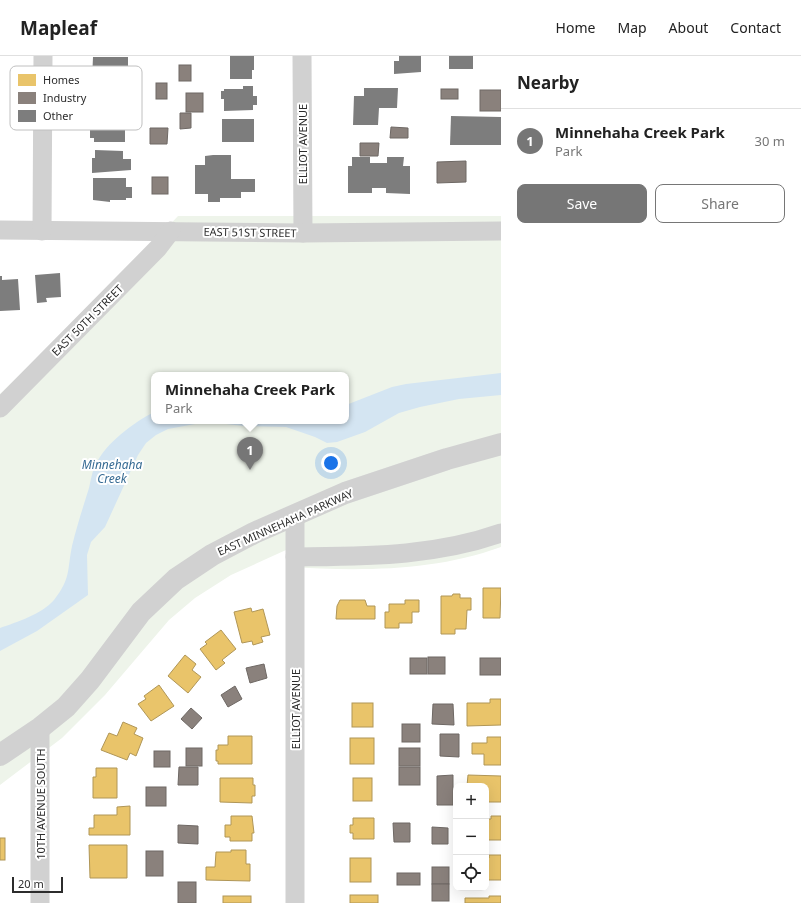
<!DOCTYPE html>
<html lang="en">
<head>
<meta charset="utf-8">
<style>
  :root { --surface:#fff; --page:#f2f2f2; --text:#222; --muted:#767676; --line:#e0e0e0; --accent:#767676 }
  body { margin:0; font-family:"Noto Sans",sans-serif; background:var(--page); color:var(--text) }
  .controls { position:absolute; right:12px; bottom:12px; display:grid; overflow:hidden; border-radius:8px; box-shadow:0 4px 16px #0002 }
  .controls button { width:36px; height:36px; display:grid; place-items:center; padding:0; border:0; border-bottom:1px solid var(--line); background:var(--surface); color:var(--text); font:20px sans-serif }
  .scale { position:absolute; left:12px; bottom:10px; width:51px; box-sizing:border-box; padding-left:4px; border:2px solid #2c2c2c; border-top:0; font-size:11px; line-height:14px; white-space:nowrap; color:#2c2c2c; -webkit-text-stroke:3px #fff; paint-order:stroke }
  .you { position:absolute; left:331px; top:407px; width:14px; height:14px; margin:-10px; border:3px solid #fff; border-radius:50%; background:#1a73e8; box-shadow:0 0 0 6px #1a73e833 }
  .badge { display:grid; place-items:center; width:26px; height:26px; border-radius:50%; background:var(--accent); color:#fff; font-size:13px; font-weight:700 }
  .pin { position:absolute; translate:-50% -33px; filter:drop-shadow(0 1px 2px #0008) }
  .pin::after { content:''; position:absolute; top:21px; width:14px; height:12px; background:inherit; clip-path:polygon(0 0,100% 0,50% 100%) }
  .popup { position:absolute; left:151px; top:316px; width:198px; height:52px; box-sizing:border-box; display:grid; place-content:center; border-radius:8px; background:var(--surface); filter:drop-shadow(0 1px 3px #0005); font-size:13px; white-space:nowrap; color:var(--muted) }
  .popup b { font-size:15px; color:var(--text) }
  .popup::after { content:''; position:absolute; left:50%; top:100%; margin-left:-8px; border:8px solid transparent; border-top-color:var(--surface) }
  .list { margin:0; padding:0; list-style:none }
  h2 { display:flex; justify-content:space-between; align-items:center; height:52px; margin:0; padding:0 16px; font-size:17px }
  h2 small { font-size:13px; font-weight:400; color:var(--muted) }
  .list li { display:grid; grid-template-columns:26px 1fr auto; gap:12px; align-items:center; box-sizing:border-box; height:64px; padding:0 16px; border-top:1px solid var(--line) }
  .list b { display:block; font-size:15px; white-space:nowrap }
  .list p { margin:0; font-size:13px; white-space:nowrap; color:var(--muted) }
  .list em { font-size:13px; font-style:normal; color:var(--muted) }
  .actions { display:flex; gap:8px; padding:12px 16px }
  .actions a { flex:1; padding:9px 0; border:1px solid var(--accent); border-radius:8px; text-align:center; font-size:14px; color:var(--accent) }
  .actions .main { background:var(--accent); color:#fff }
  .icon { flex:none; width:22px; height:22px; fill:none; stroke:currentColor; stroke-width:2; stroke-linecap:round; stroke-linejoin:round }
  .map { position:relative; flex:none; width:501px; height:847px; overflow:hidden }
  header { display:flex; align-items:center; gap:24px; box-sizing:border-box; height:56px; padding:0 20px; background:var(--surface); border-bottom:1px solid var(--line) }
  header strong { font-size:19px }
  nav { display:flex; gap:22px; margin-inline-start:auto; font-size:14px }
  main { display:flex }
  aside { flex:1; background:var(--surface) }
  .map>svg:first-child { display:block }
  .green { fill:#eef4ea; fill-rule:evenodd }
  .water { fill:#d4e5f2 }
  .homes { fill:#e9c46a; stroke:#b09657 }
  .industry { fill:#8a817c; stroke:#6e6864 }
  .building { fill:#7d7d7d }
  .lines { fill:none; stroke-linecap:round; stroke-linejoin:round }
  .minor { stroke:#d1d1d1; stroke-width:19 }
  .tertiary { stroke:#d1d1d1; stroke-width:22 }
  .labels { text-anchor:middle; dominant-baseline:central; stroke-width:4; stroke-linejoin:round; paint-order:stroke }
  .street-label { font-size:11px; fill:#2c2c2c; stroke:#fff }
  .water-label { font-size:12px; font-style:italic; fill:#356a93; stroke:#fff }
  .key { fill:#fff; stroke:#c0c0c0; stroke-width:1 }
  .key-label { font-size:11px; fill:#2c2c2c }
</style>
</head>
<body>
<header>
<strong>Mapleaf</strong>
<nav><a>Home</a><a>Map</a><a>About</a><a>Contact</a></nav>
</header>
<main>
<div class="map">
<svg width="501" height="847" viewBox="0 0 501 847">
  <rect width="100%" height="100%" fill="#fff"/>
  <path class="green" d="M178 160H501V491C432 516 359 515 287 511L286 494 231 519 195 542 169 564 105 639 62 682 0 729V338L132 209ZM154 319H346V365H154Z"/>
  <path class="water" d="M501 317V339L459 343 420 351 399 357 365 376 337 386 327 387 315 381 286 371 244 370 217 367 195 368 168 373 156 379 146 387 138 399 105 471 91 486 87 499 88 539 37 575 0 595V572C17 566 42 558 54 544 71 522 67 515 72 490 77 470 83 451 89 432 91 424 92 415 96 408 106 387 133 367 154 356V365H346V349L392 331 406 328Z"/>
  <g class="homes">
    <polygon points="483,532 501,532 500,562 483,562"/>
    <polygon points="453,538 460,538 460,542 471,542 471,554 467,554 466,573 455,573 455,578 441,578 441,540 452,540"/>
    <polygon points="340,544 365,544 367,550 375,550 375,563 336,563 337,550"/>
    <polygon points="405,544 419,544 419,556 412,556 412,567 399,567 399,572 385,572 385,556 389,556 389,548 405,548"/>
    <polygon points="251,552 252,556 263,553 270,579 261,581 263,586 253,589 252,585 242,587 234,556"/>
    <polygon points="221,574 236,593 222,604 225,607 216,614 200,593 207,588 205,586"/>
    <polygon points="185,599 196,608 192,614 201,621 188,637 168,620"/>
    <polygon points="159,629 174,650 151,665 138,648 146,643 144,640"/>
    <polygon points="490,643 501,643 501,669 467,670 467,647 490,647"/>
    <rect x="352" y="647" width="21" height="24"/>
    <polygon points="123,666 137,672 134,678 143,682 136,700 130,697 127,704 101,694 109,677 117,680"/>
    <polygon points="228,680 252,680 252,708 218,708 218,705 216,705 216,694 218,694 218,689 228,689"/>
    <polygon points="487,681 501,681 501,709 484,709 484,698 472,698 472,687 487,687"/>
    <rect x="350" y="682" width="24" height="26"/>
    <polygon points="96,712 117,712 117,742 93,742 93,721 96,721"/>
    <polygon points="468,719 501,720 501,746 486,746 486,730 467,730"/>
    <polygon points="220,722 253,722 253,729 255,729 255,740 252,740 252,747 220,746"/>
    <rect x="353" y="722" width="19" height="23"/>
    <polygon points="130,750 130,779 89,779 89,772 94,772 94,759 117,759 117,751"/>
    <polygon points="231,760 252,760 254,777 252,777 252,785 230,785 230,781 225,781 225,769 231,769"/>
    <polygon points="491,760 501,760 501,784 486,784 486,763 491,763"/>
    <polygon points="353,762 374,762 374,783 353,783 353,777 350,777 350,769 353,769"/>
    <rect x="0" y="782" width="5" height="22"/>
    <polygon points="89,789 127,789 127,822 90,822"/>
    <polygon points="231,794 246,794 246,808 250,808 250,825 206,824 206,811 215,811 216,796 231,796"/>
    <polygon points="489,799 501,799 501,824 486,824 486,803 489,802"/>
    <rect x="350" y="802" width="21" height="24"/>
    <rect x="350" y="839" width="28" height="8"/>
    <rect x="223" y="840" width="28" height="7"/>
    <polygon points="489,840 501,840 501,847 465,847 465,842 489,842"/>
  </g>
  <g class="industry">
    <rect x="179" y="9" width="12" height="16"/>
    <rect x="156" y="27" width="11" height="16"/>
    <rect x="441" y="33" width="17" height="10"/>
    <rect x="480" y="34" width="21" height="21"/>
    <rect x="186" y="37" width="17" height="19"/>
    <polygon points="180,57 191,57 191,72 180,73"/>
    <polygon points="391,71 408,72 408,82 390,82"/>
    <polygon points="150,72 168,72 167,88 150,88"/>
    <polygon points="360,87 379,87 378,100 360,100"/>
    <polygon points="466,105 466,126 437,127 437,106"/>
    <rect x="152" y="121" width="16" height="17"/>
    <rect x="428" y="601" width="17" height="17"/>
    <rect x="410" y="602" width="17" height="16"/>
    <rect x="480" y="602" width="21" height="17"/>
    <polygon points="264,608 267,622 250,627 246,612"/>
    <polygon points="235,630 242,643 228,651 221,639"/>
    <polygon points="433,648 453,648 454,669 432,668"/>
    <polygon points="191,652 202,662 192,673 181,663"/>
    <rect x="402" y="668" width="18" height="18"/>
    <polygon points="440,678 459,678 459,701 440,700"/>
    <rect x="186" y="692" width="16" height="18"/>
    <rect x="399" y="692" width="21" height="18"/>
    <rect x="154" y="695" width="16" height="16"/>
    <polygon points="179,711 198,711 198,729 178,729"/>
    <rect x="399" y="711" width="21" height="18"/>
    <polygon points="453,719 453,749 437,749 437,720"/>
    <rect x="146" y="731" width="20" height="19"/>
    <polygon points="393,767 410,767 410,786 394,786"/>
    <polygon points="178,769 198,770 198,788 178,787"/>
    <polygon points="432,771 448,772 448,788 432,788"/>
    <rect x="146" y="795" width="17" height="25"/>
    <rect x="432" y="811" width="17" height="17"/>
    <rect x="397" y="817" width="23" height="12"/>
    <rect x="178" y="826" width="18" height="21"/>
    <rect x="432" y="828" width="17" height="17"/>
  </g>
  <g class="building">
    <polygon points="230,0 254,0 254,14 252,14 252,23 230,23"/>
    <polygon points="399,0 421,0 421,16 394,18 394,5 399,5"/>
    <rect x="449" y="0" width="24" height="13"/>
    <polygon points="93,1 128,1 128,13 138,13 138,24 92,24"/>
    <polygon points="243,30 253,30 253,40 257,40 257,49 253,49 253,54 224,55 224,43 221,43 221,35 224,35 224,33 243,33"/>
    <polygon points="91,31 111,32 112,55 91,55"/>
    <polygon points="364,32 398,32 397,52 379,52 378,69 353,69 354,40 364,40"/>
    <polygon points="451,60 501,61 501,89 450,89"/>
    <rect x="222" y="63" width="32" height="23"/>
    <polygon points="90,65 125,65 125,86 94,86 94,82 90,82"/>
    <polygon points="95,94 123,95 123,103 131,103 131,114 92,117 92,102 95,102"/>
    <polygon points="213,99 231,99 231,123 255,123 255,136 241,136 241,142 220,142 220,146 208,146 208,138 195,138 195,109 205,109 205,100"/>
    <polygon points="352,101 370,101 370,107 387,107 387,101 404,101 403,110 410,110 410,138 386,137 386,132 372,132 372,137 348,137 348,110 352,110"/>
    <polygon points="93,122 126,122 126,131 132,131 132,142 126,142 126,144 110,144 110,146 93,144"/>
    <polygon points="60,217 61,241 46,242 47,246 37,247 35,219"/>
    <polygon points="0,220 2,220 2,224 18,223 20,254 0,255"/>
  </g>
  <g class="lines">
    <g class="minor">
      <polyline points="302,0 303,177"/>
      <polyline points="0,174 303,177 501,175"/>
      <polyline points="42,175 43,0"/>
      <polyline points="0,352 158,192 171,175"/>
      <path d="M295 501C365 500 433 501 501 477"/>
      <polyline points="40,672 40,847"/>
      <polyline points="295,847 295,459"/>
    </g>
    <polyline class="tertiary" points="0,699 40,672 66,651 90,624 141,556 176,523 212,499 254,477 345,437 447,403 501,388"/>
  </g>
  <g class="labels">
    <g class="street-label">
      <text transform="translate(302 88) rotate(-90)">ELLIOT AVENUE</text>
      <text transform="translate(250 176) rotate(1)">EAST 51ST STREET</text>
      <text transform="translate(87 264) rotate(-45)">EAST 50TH STREET</text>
      <text transform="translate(285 466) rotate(-24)">EAST MINNEHAHA PARKWAY</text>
      <text transform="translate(295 653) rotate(-90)">ELLIOT AVENUE</text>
      <text transform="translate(40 748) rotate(-90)">10TH AVENUE SOUTH</text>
    </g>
    <g class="water-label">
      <text x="112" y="408">Minnehaha<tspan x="112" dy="14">Creek</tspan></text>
    </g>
  </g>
  <rect x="10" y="10" width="132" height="64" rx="6" class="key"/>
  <rect x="18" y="18" width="18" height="12" fill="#e9c46a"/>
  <rect x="18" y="36" width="18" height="12" fill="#8a817c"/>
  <rect x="18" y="54" width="18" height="12" fill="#7d7d7d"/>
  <g class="key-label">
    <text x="43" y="28">Homes</text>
    <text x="43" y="46">Industry</text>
    <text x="43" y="64">Other</text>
  </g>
</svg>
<div class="controls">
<button>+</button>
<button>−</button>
<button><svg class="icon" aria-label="locate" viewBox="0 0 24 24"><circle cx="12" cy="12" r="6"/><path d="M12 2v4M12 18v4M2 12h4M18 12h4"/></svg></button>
</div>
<div class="scale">20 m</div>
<div class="you"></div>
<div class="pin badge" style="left:250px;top:414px">1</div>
<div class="popup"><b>Minnehaha Creek Park</b>Park</div>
</div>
<aside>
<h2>Nearby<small></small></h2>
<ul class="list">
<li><span class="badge">1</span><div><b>Minnehaha Creek Park</b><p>Park</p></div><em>30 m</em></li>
</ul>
<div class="actions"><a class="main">Save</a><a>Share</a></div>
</aside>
</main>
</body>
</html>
